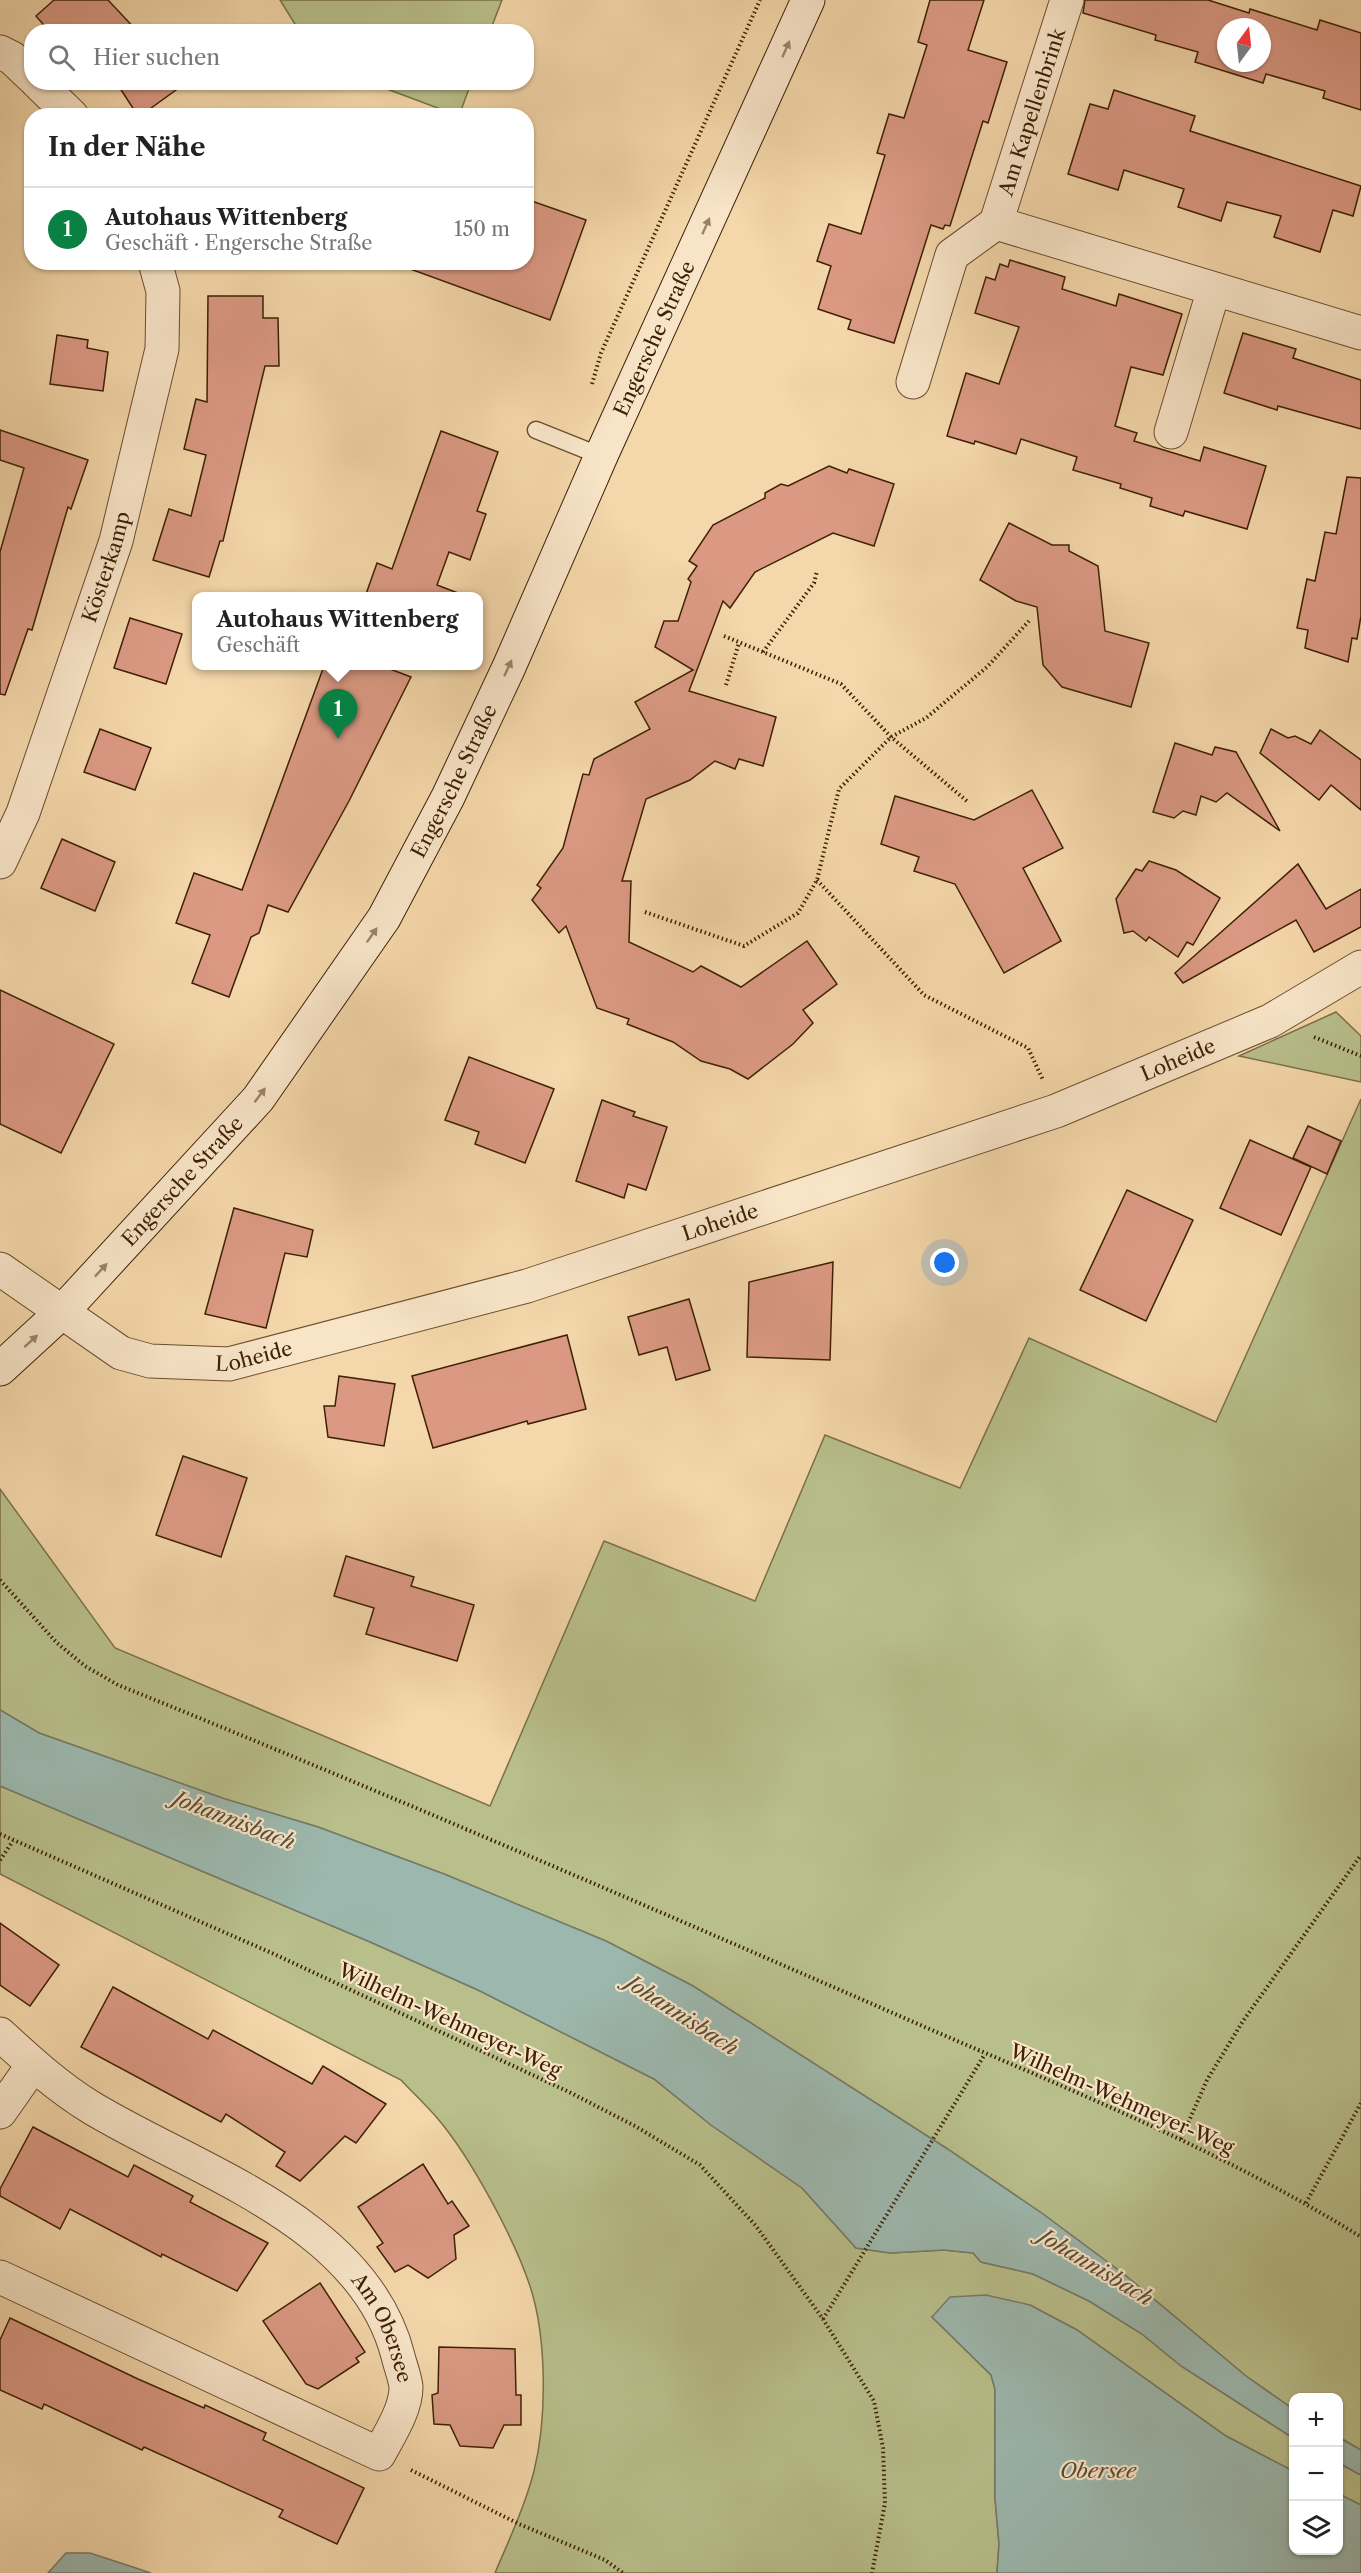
<!DOCTYPE html>
<html lang="de">
<head>
<meta charset="utf-8">
<style>
  :root { --surface:#fff; --page:#f6f6f6; --text:#222; --muted:#767676; --line:#e0e0e0; --accent:#0b8043 }
  body { margin:0; font-family:"Libre Caslon Text",serif; background:var(--page); color:var(--text) }
  .controls { position:absolute; right:18px; bottom:18px; display:grid; overflow:hidden; border-radius:12px; box-shadow:0 2px 4px #0004 }
  .controls button { width:54px; height:54px; display:grid; place-items:center; padding:0; border:0; border-bottom:2px solid var(--line); background:var(--surface); color:var(--text); font:30px sans-serif }
  .compass { position:absolute; left:1217px; top:18px; width:54px; height:54px; border-radius:50%; background:var(--surface); box-shadow:0 2px 4px #0004; rotate:15deg }
  .you { position:absolute; left:945px; top:1263px; width:21px; height:21px; margin:-15px; border:4px solid #fff; border-radius:50%; background:#1a73e8; box-shadow:0 0 0 9px #1a73e833 }
  .badge { display:grid; place-items:center; width:39px; height:39px; border-radius:50%; background:var(--accent); color:#fff; font-size:20px; font-weight:700 }
  .pin { position:absolute; translate:-50% -50px; filter:drop-shadow(0 2px 3px #0008) }
  .pin::after { content:''; position:absolute; top:32px; width:21px; height:18px; background:inherit; clip-path:polygon(0 0,100% 0,50% 100%) }
  .popup { position:absolute; left:192px; top:592px; width:291px; height:78px; box-sizing:border-box; display:grid; place-content:center; border-radius:12px; background:var(--surface); filter:drop-shadow(0 2px 4px #0005); font-size:20px; white-space:nowrap; color:var(--muted) }
  .popup b { font-size:22px; color:var(--text) }
  .popup::after { content:''; position:absolute; left:50%; top:100%; margin-left:-12px; border:12px solid transparent; border-top-color:var(--surface) }
  .list { margin:0; padding:0; list-style:none }
  h2 { display:flex; justify-content:space-between; align-items:center; height:78px; margin:0; padding:0 24px; font-size:26px }
  h2 small { font-size:20px; font-weight:400; color:var(--muted) }
  .list li { display:grid; grid-template-columns:39px 1fr auto; gap:18px; align-items:center; box-sizing:border-box; height:84px; padding:0 24px; border-top:2px solid var(--line) }
  .list b { display:block; font-size:22px; white-space:nowrap }
  .list p { margin:0; font-size:20px; white-space:nowrap; color:var(--muted) }
  .list em { font-size:20px; font-style:normal; color:var(--muted) }
  .icon { flex:none; width:33px; height:33px; fill:none; stroke:currentColor; stroke-width:2; stroke-linecap:round; stroke-linejoin:round }
  .map { position:relative; flex:none; width:1361px; height:2573px; overflow:hidden }
  .search { position:absolute; background:var(--surface); box-shadow:0 2px 4px #0004; left:24px; top:24px; width:510px; height:66px; display:flex; align-items:center; gap:15px; box-sizing:border-box; padding:0 21px; border-radius:24px; color:var(--muted); font-size:22px }
  .panel { position:absolute; background:var(--surface); box-shadow:0 2px 4px #0004; left:24px; top:108px; width:510px; height:162px; border-radius:24px }
  .map>svg:first-child { display:block }
  .green { fill:#b8bf8b; stroke:#7b7048; stroke-width:1.5 }
  .water { fill:#9cb8ae; stroke:#767b6b; stroke-width:1.5 }
  .building { fill:#db9984; stroke:#3e2006; stroke-width:1.5; fill-rule:evenodd }
  .lines { fill:none; stroke-linecap:round; stroke-linejoin:round }
  .service-casing { stroke:#6c4e2f; stroke-width:19 }
  .minor-casing { stroke:#6c4e2f; stroke-width:35 }
  .secondary-casing { stroke:#3e2006; stroke-width:35 }
  .path { stroke:#3e2006; stroke-width:4; stroke-dasharray:1.5 3; stroke-linecap:butt }
  .service { stroke:#f8e5c8; stroke-width:16 }
  .minor { stroke:#f8e5c8; stroke-width:33 }
  .secondary { stroke:#f8e5c8; stroke-width:33 }
  .oneway { fill:#9b8267 }
  .labels { text-anchor:middle; dominant-baseline:central; stroke-width:4.5; stroke-linejoin:round; paint-order:stroke }
  .street-label { font-size:20px; fill:#3e2006; stroke:#f8e5c8 }
  .water-label { font-size:21px; font-style:italic; fill:#5a4e38; stroke:#f8e5c8 }
</style>
</head>
<body>
<div class="map">
<svg width="1361" height="2573" viewBox="0 0 1361 2573">
  <rect width="100%" height="100%" fill="#f4d7aa"/>
  <filter id="stains"><feTurbulence type="fractalNoise" baseFrequency=".00333" numOctaves="4"/><feColorMatrix values="0 0 0 0 .2 0 0 0 0 .09 0 0 0 0 .02 0 0 0 .5 -.17"/></filter>
  <radialGradient id="worn" r=".72"><stop offset=".6" stop-color="#630" stop-opacity="0"/><stop offset="1" stop-color="#630" stop-opacity=".3"/></radialGradient>
  <g class="green">
    <polygon points="280,0 502,0 490,31 295,32 295,24"/>
    <polygon points="371,83 471,83 459,116"/>
    <polygon points="1336,1012 1361,1036 1361,1082 1239,1056"/>
    <polygon points="1361,1099 1361,2450 1339,2437 1338,2398 1294,2398 1293,2409 1246,2376 1125,2275 1043,2214 946,2148 693,1986 606,1941 444,1874 318,1827 225,1799 39,1733 0,1710 0,1489 115,1648 490,1806 604,1541 755,1601 825,1435 960,1488 1029,1338 1216,1422"/>
    <path d="M0 1786 368 1941 478 1990 654 2079 711 2125 802 2188 856 2248 890 2253 944 2250 973 2253 981 2262 1033 2274 1089 2301 1142 2334 1181 2366 1293 2438V2471L1226 2436 1077 2330 1030 2305 932 2317 991 2375 995 2389V2498L999 2544 997 2573H495C509 2540 525 2506 534 2471 547 2419 547 2338 530 2286 514 2238 471 2158 438 2119 426 2105 413 2093 401 2080L0 1874Z"/>
    <polygon points="1338,2463 1361,2475 1361,2505 1339,2494"/>
  </g>
  <g class="water">
    <polygon points="0,1710 39,1733 225,1799 318,1827 444,1874 606,1941 693,1986 946,2148 1043,2214 1125,2275 1246,2376 1293,2409 1293,2438 1181,2366 1142,2334 1089,2301 1033,2274 981,2262 973,2253 944,2250 890,2253 856,2248 802,2188 711,2125 654,2079 478,1990 368,1941 0,1786"/>
    <polygon points="986,2295 1030,2305 1077,2330 1226,2436 1293,2471 1294,2550 1338,2550 1339,2494 1361,2505 1361,2573 997,2573 999,2544 995,2498 995,2389 991,2375 932,2317 950,2297"/>
    <polygon points="1338,2437 1361,2450 1361,2475 1339,2463"/>
    <polygon points="66,2553 90,2553 151,2573 48,2573"/>
  </g>
  <g class="building">
    <polygon points="54,0 108,0 138,32 50,32 36,16"/>
    <polygon points="930,0 984,0 968,50 1007,62 988,123 983,121 950,226 945,225 943,229 931,225 894,343 848,329 851,320 818,309 831,266 817,261 829,224 861,234 885,155 877,153 889,114 904,118 927,45 918,42"/>
    <path d="M1085 0H1208L1249 13 1250 9 1317 30 1320 20 1361 33V110L1323 98 1325 91 1266 74 1263 83 1195 62 1198 52 1155 40 1156 35 1083 13ZM1226 27H1262V63H1226Z"/>
    <polygon points="116,82 187,82 140,116 138,116"/>
    <polygon points="1114,90 1195,116 1190,131 1361,186 1353,216 1333,210 1320,252 1274,237 1281,216 1227,202 1221,221 1178,207 1184,189 1124,170 1118,190 1068,174 1090,104 1108,109"/>
    <polygon points="526,199 586,220 550,320 402,266 402,262 526,262"/>
    <polygon points="1010,260 1065,277 1062,289 1116,306 1119,294 1182,314 1163,375 1131,367 1115,426 1137,433 1134,441 1200,461 1204,447 1266,466 1247,529 1185,511 1183,516 1150,506 1152,498 1120,488 1121,484 1073,470 1077,457 1021,439 1016,454 975,441 974,444 947,436 966,373 999,384 1019,327 975,313 986,277 995,280 1000,264 1008,267"/>
    <polygon points="208,296 263,296 263,318 278,318 279,366 265,366 223,541 220,541 209,577 153,560 169,509 191,516 206,455 184,449 196,399 207,402"/>
    <polygon points="1243,333 1296,349 1293,358 1361,380 1361,429 1278,406 1277,410 1224,393"/>
    <polygon points="57,335 88,340 87,348 108,352 103,391 50,384"/>
    <polygon points="0,430 88,460 71,509 68,507 32,630 28,629 5,695 0,694 0,552 24,468 0,460"/>
    <polygon points="441,431 498,452 477,511 486,514 470,560 449,552 437,585 458,593 457,597 365,597 377,563 392,569"/>
    <polygon points="829,466 847,473 849,469 894,484 874,546 833,533 755,572 730,608 723,601 689,691 776,717 763,766 739,759 735,769 715,761 690,780 646,799 622,881 631,881 629,942 693,972 701,966 741,987 807,941 837,984 803,1010 813,1023 793,1044 748,1079 730,1069 701,1061 673,1042 627,1024 629,1019 597,1008 566,926 559,933 532,900 541,888 537,885 563,848 583,774 589,775 594,759 650,729 635,702 693,670 655,647 664,621 678,621 691,582 688,579 697,566 689,561 713,525 765,498 765,493 781,484 788,486"/>
    <polygon points="1347,477 1361,478 1361,616 1357,639 1352,638 1348,662 1305,648 1308,630 1297,628 1307,579 1315,581 1325,532 1336,534"/>
    <polygon points="1009,523 1052,545 1069,545 1069,551 1098,566 1105,631 1149,643 1131,707 1062,687 1043,665 1037,607 1016,601 980,580"/>
    <polygon points="130,618 182,634 166,684 114,668"/>
    <polygon points="324,666 382,666 411,677 349,801 288,912 268,905 259,933 251,937 229,997 192,983 210,935 176,923 194,873 242,890"/>
    <polygon points="100,729 151,748 135,790 84,772"/>
    <polygon points="1271,729 1288,738 1295,736 1311,744 1320,730 1361,760 1361,810 1331,785 1319,800 1260,753"/>
    <polygon points="1175,743 1212,755 1215,747 1236,752 1280,831 1227,793 1216,802 1201,796 1196,815 1183,811 1174,818 1153,812"/>
    <polygon points="1032,790 1063,848 1023,868 1061,941 1004,973 955,884 914,871 919,857 881,844 895,796 974,820"/>
    <polygon points="62,839 115,862 95,911 41,888"/>
    <polygon points="1149,861 1176,870 1220,898 1193,945 1187,942 1178,957 1149,937 1146,941 1133,931 1124,933 1116,899 1136,869 1142,871"/>
    <polygon points="1298,864 1326,909 1361,889 1361,927 1314,952 1296,920 1183,983 1175,973"/>
    <polygon points="0,990 114,1044 61,1153 0,1124"/>
    <polygon points="469,1057 554,1089 525,1163 475,1144 479,1132 445,1120"/>
    <polygon points="602,1100 635,1112 633,1116 667,1127 646,1190 628,1184 624,1198 576,1181"/>
    <polygon points="1308,1126 1341,1141 1327,1174 1293,1158"/>
    <polygon points="1250,1140 1311,1167 1281,1235 1220,1208"/>
    <polygon points="1127,1190 1193,1220 1146,1321 1080,1290"/>
    <polygon points="234,1208 313,1230 307,1257 285,1253 266,1328 205,1314"/>
    <polygon points="833,1262 830,1360 747,1357 749,1282"/>
    <polygon points="689,1299 710,1370 676,1380 667,1347 639,1355 628,1317"/>
    <polygon points="567,1335 586,1409 528,1424 527,1421 433,1448 412,1376"/>
    <polygon points="339,1376 395,1384 384,1446 328,1437 324,1406 335,1406"/>
    <polygon points="183,1456 247,1478 221,1557 156,1535"/>
    <polygon points="346,1556 414,1577 411,1586 474,1605 457,1661 366,1634 374,1608 334,1596"/>
    <polygon points="0,1923 59,1965 30,2006 0,1985"/>
    <polygon points="113,1987 208,2039 213,2030 312,2084 323,2066 386,2104 356,2143 345,2136 300,2181 276,2166 285,2152 226,2114 221,2122 81,2047"/>
    <polygon points="33,2127 128,2177 134,2165 193,2196 190,2202 268,2243 237,2291 162,2254 161,2257 70,2209 60,2229 0,2196 0,2189"/>
    <polygon points="423,2164 448,2204 452,2201 469,2226 454,2235 456,2259 428,2278 408,2265 395,2272 377,2247 383,2243 358,2207"/>
    <polygon points="320,2283 365,2352 356,2358 359,2362 318,2389 306,2384 263,2321"/>
    <polygon points="10,2318 138,2379 204,2408 205,2405 266,2433 263,2440 364,2488 337,2544 279,2517 283,2510 144,2447 142,2450 44,2404 42,2409 0,2390 0,2340"/>
    <polygon points="439,2347 515,2349 516,2395 521,2395 521,2425 504,2425 493,2448 460,2446 450,2425 434,2424 432,2395 438,2393"/>
  </g>
  <g class="lines">
    <g class="service-casing">
      <polyline id="service" points="536,430 601,456"/>
    </g>
    <g class="minor-casing">
      <g id="minor">
        <polyline points="1067,0 996,223 1361,333"/>
        <polyline points="0,52 12,58 32,77"/>
        <polyline points="37,82 72,116"/>
        <polyline points="913,382 952,255 996,223"/>
        <polyline points="1171,432 1214,289"/>
        <path id="s1" d="M0 862 23 813 116 541 162 349 163 291 155 262"/>
        <path id="s2" d="M0 1269 121 1353 150 1361 229 1364 527 1286 1056 1111 1270 1021 1361 967"/>
        <path id="s3" d="M0 2034C29 2061 59 2088 92 2108 198 2172 364 2222 398 2356 400 2365 405 2377 406 2387 406 2410 389 2435 379 2454L0 2277"/>
        <polyline points="0,2112 33,2065"/>
      </g>
    </g>
    <g class="secondary-casing">
      <g id="secondary">
        <path id="s4" d="M0 1369 61 1313 258 1099 384 918 448 797 509 667 601 456 808 0"/>
      </g>
    </g>
    <g class="path">
      <polyline points="592,384 601,353 760,0"/>
      <polyline points="724,636 841,684 891,737 968,802"/>
      <polyline points="763,652 814,583 817,571"/>
      <polyline points="726,685 739,643"/>
      <polyline points="817,880 924,995 1028,1048 1043,1080"/>
      <polyline points="645,912 744,946 798,913 817,880 839,789 891,737 926,718 987,667 1029,621"/>
      <polyline points="1314,1037 1361,1056"/>
      <path d="M0 1580 57 1643 85 1666 118 1685C376 1789 631 1899 886 2010 1047 2081 1212 2144 1361 2237"/>
      <polyline points="0,1834 274,1954 569,2092 635,2126 700,2165 756,2226 823,2319 874,2401 883,2448 885,2503 872,2573"/>
      <polyline points="0,1860 13,1841"/>
      <polyline points="1181,2139 1207,2080 1243,2021 1361,1855"/>
      <polyline points="1306,2203 1361,2103"/>
      <polyline points="823,2319 985,2054"/>
      <polyline points="411,2470 519,2524 605,2560 623,2573"/>
    </g>
    <use href="#service" class="service"/>
    <use href="#minor" class="minor"/>
    <use href="#secondary" class="secondary"/>
  </g>
  <defs><path id="oneway-solid" d="M-6-.8H1V-3.2L6.5 0L1 3.2V.8H-6Z" transform="scale(1.5)"/></defs>
  <g class="oneway">
    <use href="#oneway-solid" transform="translate(786 49) rotate(-66)"/>
    <use href="#oneway-solid" transform="translate(706 226) rotate(-66)"/>
    <use href="#oneway-solid" transform="translate(508 668) rotate(-65)"/>
    <use href="#oneway-solid" transform="translate(372 935) rotate(-55)"/>
    <use href="#oneway-solid" transform="translate(260 1095) rotate(-53)"/>
    <use href="#oneway-solid" transform="translate(101 1270) rotate(-47)"/>
    <use href="#oneway-solid" transform="translate(31 1341) rotate(-42)"/>
  </g>
  <g class="labels">
    <g class="street-label">
      <text transform="translate(1032 112) rotate(-72)">Am Kapellenbrink</text>
      <text stroke="none"><textPath href="#s4" startOffset="1234">Engersche Straße</textPath></text>
      <text stroke="none"><textPath href="#s1" startOffset="314">Kösterkamp</textPath></text>
      <text stroke="none"><textPath href="#s4" startOffset="748">Engersche Straße</textPath></text>
      <text stroke="none"><textPath href="#s2" startOffset="1254">Loheide</textPath></text>
      <text stroke="none"><textPath href="#s4" startOffset="262">Engersche Straße</textPath></text>
      <text stroke="none"><textPath href="#s2" startOffset="768">Loheide</textPath></text>
      <text stroke="none"><textPath href="#s2" startOffset="282">Loheide</textPath></text>
      <text transform="translate(450 2020) rotate(25)">Wilhelm-Wehmeyer-Weg</text>
      <text transform="translate(1122 2099) rotate(24)">Wilhelm-Wehmeyer-Weg</text>
      <text stroke="none"><textPath href="#s3" startOffset="492">Am Obersee</textPath></text>
    </g>
    <g class="water-label">
      <text transform="translate(234 1820) rotate(21)">Johannisbach</text>
      <text transform="translate(682 2015) rotate(33)">Johannisbach</text>
      <text transform="translate(1096 2267) rotate(31)">Johannisbach</text>
      <text x="1098" y="2470">Obersee</text>
    </g>
  </g>
  <rect width="100%" height="100%" filter="url(#stains)"/>
  <rect width="100%" height="100%" fill="url(#worn)"/>
</svg>
<div class="controls">
<button>+</button>
<button>−</button>
<button><svg class="icon" aria-label="layers" viewBox="0 0 24 24"><path d="M12 4l9 5-9 5-9-5zM3 14l9 5 9-5"/></svg></button>
</div>
<svg class="compass" viewBox="-18 -18 36 36"><path d="M0-13l5 13h-10z" fill="#e53935"/><path d="M0 13l5-13h-10z" fill="#767676"/></svg>
<div class="you"></div>
<div class="pin badge" style="left:338px;top:739px">1</div>
<div class="popup"><b>Autohaus Wittenberg</b>Geschäft</div>
<div class="search"><svg class="icon" aria-label="search" viewBox="0 0 24 24"><circle cx="10" cy="10" r="6"/><path d="M15 15l6 6"/></svg>Hier suchen</div>
<section class="panel">
<h2>In der Nähe<small></small></h2>
<ul class="list">
<li><span class="badge">1</span><div><b>Autohaus Wittenberg</b><p>Geschäft · Engersche Straße</p></div><em>150 m</em></li>
</ul>
</section>
</div>
</body>
</html>
